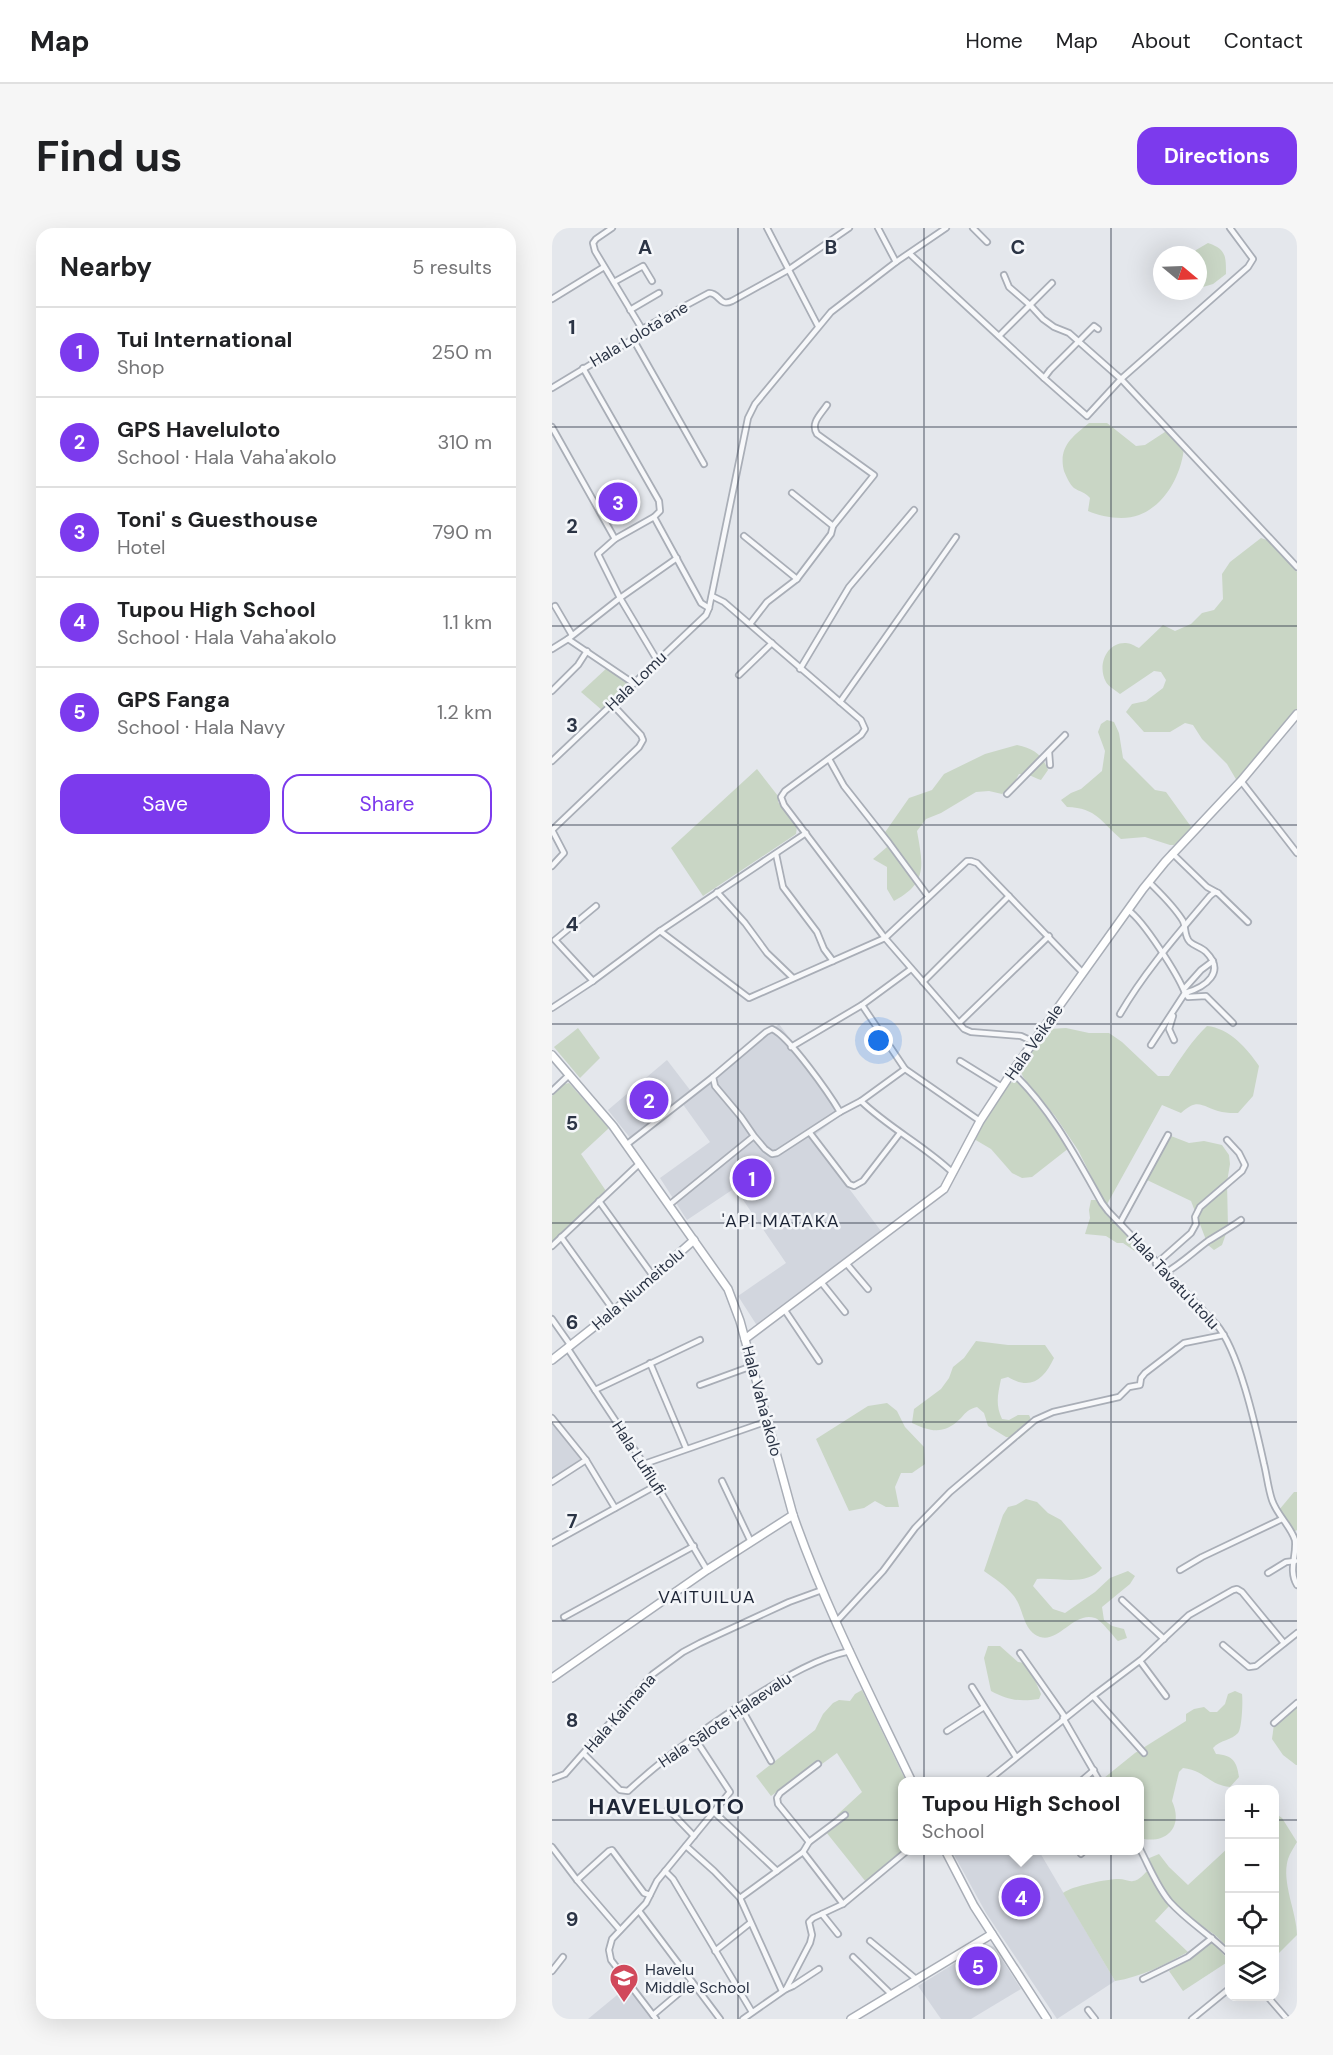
<!DOCTYPE html>
<html lang="en">
<head>
<meta charset="utf-8">
<style>
  :root { --surface:#fff; --page:#f6f6f6; --text:#202124; --muted:#757577; --line:#e0e0e0; --accent:#7c3aed }
  body { margin:0; font-family:"DM Sans",sans-serif; background:var(--page); color:var(--text) }
  .controls { position:absolute; right:18px; bottom:18px; display:grid; overflow:hidden; border-radius:12px; box-shadow:0 6px 24px #0002 }
  .controls button { width:54px; height:54px; display:grid; place-items:center; padding:0; border:0; border-bottom:2px solid var(--line); background:var(--surface); color:var(--text); font:30px sans-serif }
  .compass { position:absolute; left:601px; top:18px; width:54px; height:54px; border-radius:50%; background:var(--surface); box-shadow:0 6px 24px #0002; rotate:109deg }
  .you { position:absolute; left:327px; top:813px; width:21px; height:21px; margin:-15px; border:4px solid #fff; border-radius:50%; background:#1a73e8; box-shadow:0 0 0 9px #1a73e833 }
  .badge { display:grid; place-items:center; width:39px; height:39px; border-radius:50%; background:var(--accent); color:#fff; font-size:20px; font-weight:700 }
  .pin { position:absolute; translate:-50% -50%; border:3px solid #fff; box-shadow:0 2px 6px #0006 }
  .popup { position:absolute; left:346px; top:1549px; width:246px; height:78px; box-sizing:border-box; display:grid; place-content:center; border-radius:12px; background:var(--surface); filter:drop-shadow(0 2px 4px #0005); font-size:20px; white-space:nowrap; color:var(--muted) }
  .popup b { font-size:22px; color:var(--text) }
  .popup::after { content:''; position:absolute; left:50%; top:100%; margin-left:-12px; border:12px solid transparent; border-top-color:var(--surface) }
  .list { margin:0; padding:0; list-style:none }
  h2 { display:flex; justify-content:space-between; align-items:center; height:78px; margin:0; padding:0 24px; font-size:26px }
  h2 small { font-size:20px; font-weight:400; color:var(--muted) }
  .list li { display:grid; grid-template-columns:39px 1fr auto; gap:18px; align-items:center; box-sizing:border-box; height:90px; padding:0 24px; border-top:2px solid var(--line) }
  .list b { display:block; font-size:22px; white-space:nowrap }
  .list p { margin:0; font-size:20px; white-space:nowrap; color:var(--muted) }
  .list em { font-size:20px; font-style:normal; color:var(--muted) }
  .actions { display:flex; gap:12px; padding:18px 24px }
  .actions a { flex:1; padding:14px 0; border:2px solid var(--accent); border-radius:18px; text-align:center; font-size:21px; color:var(--accent) }
  .actions .main { background:var(--accent); color:#fff }
  .icon { flex:none; width:33px; height:33px; fill:none; stroke:currentColor; stroke-width:2; stroke-linecap:round; stroke-linejoin:round }
  .map { position:relative; flex:none; width:745px; height:1791px; overflow:hidden; border-radius:18px }
  header { display:flex; align-items:center; gap:36px; box-sizing:border-box; height:84px; padding:0 30px; background:var(--surface); border-bottom:2px solid var(--line) }
  header strong { font-size:28px }
  nav { display:flex; gap:33px; margin-inline-start:auto; font-size:21px }
  .intro { display:flex; align-items:center; justify-content:space-between; box-sizing:border-box; height:144px; padding:0 36px }
  h1 { margin:0; font-size:42px }
  .button { padding:15px 27px; border-radius:18px; background:var(--accent); color:#fff; font-size:21px; font-weight:700 }
  main { display:flex; gap:36px; padding:0 36px }
  aside { flex:1; background:var(--surface); border-radius:18px; box-shadow:0 6px 24px #0002 }
  .map>svg:first-child { display:block }
  .built { fill:#d2d6de }
  .green { fill:#c9d6c5 }
  .lines { fill:none; stroke-linecap:round; stroke-linejoin:round }
  .street-casing { stroke:#a9aeb7; stroke-width:8 }
  .secondary-casing { stroke:#a9aeb7; stroke-width:10 }
  .street { stroke:#f7f8fa; stroke-width:4.5 }
  .secondary { stroke:#fff; stroke-width:7 }
  .grid { fill:none; stroke:#2b3445; stroke-width:1.5; stroke-opacity:0.55 }
  .labels { text-anchor:middle; dominant-baseline:central; stroke-width:5; stroke-linejoin:round; paint-order:stroke }
  .street-label { font-size:16px; fill:#2b3445; stroke:#f4f6f9 }
  .poi-label { font-size:16px; fill:#2b3445; stroke:#f4f6f9; text-anchor:start }
  .neighbourhood-label { font-size:18px; letter-spacing:1.5px; fill:#1d2536; stroke:#f4f6f9 }
  .district-label { font-size:22px; font-weight:bold; letter-spacing:1.5px; fill:#1d2536; stroke:#f4f6f9 }
  .grid-label { font-size:20px; text-anchor:middle; font-weight:bold; fill:#2b3445; stroke:#f4f6f9; stroke-width:5; stroke-linejoin:round; paint-order:stroke }
</style>
</head>
<body>
<header>
<strong>Map</strong>
<nav><a>Home</a><a>Map</a><a>About</a><a>Contact</a></nav>
</header>
<div class="intro"><h1>Find us</h1><a class="button">Directions</a></div>
<main>
<aside>
<h2>Nearby<small>5 results</small></h2>
<ul class="list">
<li><span class="badge">1</span><div><b>Tui International</b><p>Shop</p></div><em>250 m</em></li>
<li><span class="badge">2</span><div><b>GPS Haveluloto</b><p>School · Hala Vaha'akolo</p></div><em>310 m</em></li>
<li><span class="badge">3</span><div><b>Toni' s Guesthouse</b><p>Hotel</p></div><em>790 m</em></li>
<li><span class="badge">4</span><div><b>Tupou High School</b><p>School · Hala Vaha'akolo</p></div><em>1.1 km</em></li>
<li><span class="badge">5</span><div><b>GPS Fanga</b><p>School · Hala Navy</p></div><em>1.2 km</em></li>
</ul>
<div class="actions"><a class="main">Save</a><a>Share</a></div>
</aside>
<div class="map">
<svg width="745" height="1791" viewBox="0 0 745 1791">
  <rect width="100%" height="100%" fill="#e4e7ec"/>
  <g class="built">
    <polygon points="227,796 293,884 259,910 329,1003 208,1096 204,1096 186,1068 234,1035 183,960 135,992 108,950 158,914 130,875"/>
    <polygon points="115,832 138,862 79,911 56,882"/>
    <polygon points="0,1193 30,1230 0,1251"/>
    <polygon points="400,1623 487,1623 563,1753 505,1791 434,1685"/>
    <polygon points="434,1716 442,1719 469,1761 419,1791 389,1791 366,1758"/>
    <polygon points="76,1758 100,1791 36,1791"/>
  </g>
  <g class="green">
    <path d="M656 15C674 21 674 28 674 46L661 56 651 59 646 54V27H640L644 22Z"/>
    <path d="M537 195H555L584 218 593 217 616 202 632 219C630 245 614 277 587 287 572 293 550 289 536 283L538 270C533 264 528 264 522 260 518 257 514 248 512 243 506 219 520 209 537 195Z"/>
    <path d="M709 310 718 313 745 344V481L685 553 675 536 650 511 641 497 633 495 618 504H592L574 484 580 476 594 473 611 460 614 452 609 444 602 443 568 466C563 462 556 458 554 454 545 438 554 414 574 415 578 415 583 418 587 420L611 397 623 403 639 396 650 385 662 382 671 371 670 346 678 334Z"/>
    <polygon points="56,439 78,455 51,483 29,464"/>
    <path d="M555 492 562 494 567 505 571 530 603 562 614 564 640 600 622 617H618L593 609 569 611C549 594 545 580 515 579L509 572 519 565 529 561 550 543 553 523 546 504 549 496Z"/>
    <path d="M465 517C482 521 490 526 496 542L489 552 486 551 477 547 467 546 461 557 450 566 437 563 424 564 389 585 374 591 365 603C371 637 376 655 342 673L335 661V639L321 631 335 619 329 610 357 570 380 562 392 546 433 526Z"/>
    <polygon points="205,541 226,568 226,574 245,598 244,606 151,668 119,620"/>
    <path d="M655 798C677 800 695 820 707 838L701 868 686 885C681 885 675 885 670 884 651 880 647 868 629 885L610 877 554 978 526 922 503 888 471 849 468 841 497 801 514 800 537 805H557L570 814 606 848H617C628 831 641 811 655 798Z"/>
    <polygon points="26,800 48,830 28,850 2,819"/>
    <polygon points="462,853 468,854 517,920 480,949 470,950 460,945 439,921 422,911 457,856"/>
    <polygon points="17,855 57,900 29,926 54,963 0,1014 0,868 12,856"/>
    <polygon points="619,908 637,915 652,913 670,917 677,927 678,936 675,954 676,1000 670,1017 662,1022 656,1017 639,973 595,952"/>
    <polygon points="539,972 546,972 552,984 594,1028 590,1028 571,1015 565,1015 554,1008 533,1006 538,990 537,982"/>
    <path d="M424 1113 456 1117H493L502 1130C492 1151 479 1163 456 1149L449 1151C446 1166 443 1176 450 1191L457 1192 466 1187H477L482 1198 467 1211 454 1209 436 1198 432 1185 425 1179C417 1181 414 1184 409 1190 392 1207 379 1204 360 1195L362 1181 389 1161 397 1150 401 1139 412 1130Z"/>
    <polygon points="335,1175 345,1183 353,1199 372,1219 373,1236 360,1245 349,1245 343,1259 347,1279 334,1279 323,1273 312,1280 297,1283 264,1211 316,1178"/>
    <polygon points="742,1264 745,1264 745,1302 742,1304 727,1282"/>
    <path d="M474 1271 485 1274 496 1285 509 1292 550 1340C535 1359 506 1349 485 1351L481 1358 501 1381 513 1385 543 1364 558 1350 576 1343 583 1348 578 1356 550 1379 552 1392 560 1398 572 1401 575 1410 566 1413C561 1408 549 1392 543 1390 522 1383 507 1415 488 1409 470 1403 472 1379 461 1367 454 1358 442 1350 432 1343L451 1287 456 1279 464 1277Z"/>
    <path d="M436 1418H448L466 1434 480 1436 482 1450 489 1466 487 1471C467 1474 456 1472 439 1463L432 1430Z"/>
    <polygon points="310,1462 354,1553 350,1554 351,1623 314,1654 274,1604 288,1591 285,1587 310,1564 285,1525 270,1536 267,1533 219,1568 204,1548 263,1502 271,1486 281,1475 287,1472 298,1473 303,1466"/>
    <path d="M683 1463 690 1466C691 1472 690 1501 686 1505 680 1512 668 1512 661 1520L664 1526C681 1527 685 1534 687 1549L678 1559C657 1557 652 1542 631 1540L627 1544 620 1573C632 1599 614 1617 588 1610V1554L553 1553 552 1550 583 1525 634 1493V1486L642 1481 652 1479 658 1484H665L673 1476 676 1466Z"/>
    <polygon points="745,1478 745,1537 744,1537 731,1527 720,1511 722,1496"/>
    <path d="M723 1585 730 1590 745 1614C742 1619 738 1625 736 1631 729 1654 745 1685 745 1707L723 1729Z"/>
    <path d="M677 1619V1720L663 1707 639 1690 633 1692 618 1677 603 1693 636 1724C612 1737 589 1749 563 1753L511 1665C520 1658 555 1651 567 1651 572 1651 577 1654 581 1653 588 1652 592 1646 597 1641L595 1631 607 1626 617 1639 636 1657Z"/>
    <polygon points="658,1715 662,1715 677,1733 631,1763 617,1743 636,1732"/>
  </g>
  <g class="lines">
    <g class="street-casing">
      <g id="street">
        <polyline points="60,0 44,11 41,15 43,23 90,101"/>
        <polyline points="215,0 266,98"/>
        <polyline points="326,0 344,34"/>
        <polyline points="421,0 435,14"/>
        <polyline points="358,26 492,150"/>
        <polyline points="452,47 457,59 479,78 491,91 502,99 517,105 569,151 745,339"/>
        <polyline points="62,54 91,38 100,53"/>
        <polyline points="0,71 52,39"/>
        <polyline points="78,82 107,65"/>
        <polyline points="546,101 542,98 498,142 492,150 535,188 569,151 696,39 701,31 678,0"/>
        <polyline points="447,108 500,55"/>
        <polyline points="81,111 152,236"/>
        <polyline points="31,140 107,273 108,283 102,289 149,375 157,380"/>
        <path d="M0 160 81 111 90 101 157 65C168 65 167 79 180 73L236 42 297 0"/>
        <path d="M275 177C269 186 258 195 265 206L322 247 281 298"/>
        <polyline points="0,199 63,311"/>
        <polyline points="192,308 245,351"/>
        <polyline points="160,368 172,374 309,492 313,501 309,507 233,563 229,569 232,577 333,710 412,801 419,804 469,808 482,814"/>
        <polyline points="3,378 20,407"/>
        <polyline points="198,396 215,374 245,351 279,306 281,298 240,265"/>
        <polyline points="16,411 81,455"/>
        <polyline points="0,421 16,411 68,370 46,326 63,311 102,289"/>
        <polyline points="105,432 68,370 125,330"/>
        <polyline points="248,441 297,359 362,282"/>
        <polyline points="187,447 220,415"/>
        <polyline points="0,463 26,437 35,423"/>
        <polyline points="288,474 404,309"/>
        <polyline points="497,524 498,537"/>
        <polyline points="277,531 292,558 337,615 376,668"/>
        <polyline points="0,533 154,387 157,380 196,190 203,176 279,84 344,34 394,0"/>
        <polyline points="689,553 745,625"/>
        <polyline points="455,566 513,507"/>
        <polyline points="0,602 87,519 91,512 89,507 60,476"/>
        <polyline points="0,602 12,625 0,638"/>
        <polyline points="620,625 655,659 666,665 696,694"/>
        <polyline points="224,626 231,659 265,704 272,721 281,733"/>
        <path d="M597 654C609 666 622 678 631 693 634 699 632 709 638 714 642 718 649 719 654 724 674 744 654 759 633 765L636 769 654 768 681 795"/>
        <polyline points="165,664 193,695 215,725 241,750"/>
        <path d="M576 682C592 693 626 747 633 765L599 817"/>
        <polyline points="108,703 197,770 333,710 415,633 419,633 425,635 531,745"/>
        <polyline points="41,753 3,712 44,678"/>
        <polyline points="371,754 457,668"/>
        <polyline points="632,761 649,742 661,733"/>
        <polyline points="310,777 353,841"/>
        <polyline points="0,780 41,753 108,703 254,605"/>
        <path d="M568 786C593 743 626 706 658 668L663 664 666 665"/>
        <polyline points="621,788 617,801 622,812"/>
        <polyline points="407,795 497,708"/>
        <polyline points="239,819 310,777 359,741"/>
        <polyline points="408,833 450,859"/>
        <path d="M460 844C499 881 524 929 550 975L556 983 664 1096C687 1122 704 1200 712 1236 715 1248 716 1260 720 1272 725 1287 738 1297 743 1312 745 1327 736 1342 745 1357"/>
        <polyline points="0,863 17,847"/>
        <polyline points="288,884 309,873"/>
        <polyline points="258,905 297,956 302,958 311,953 348,905"/>
        <polyline points="74,917 161,849"/>
        <path d="M401 945C373 918 337 900 309 873L353 841 428 893"/>
        <polyline points="47,973 101,1048"/>
        <path d="M117 977 202 908 189 889 163 858 161 849 214 804 220 801C237 808 278 867 288 884L225 925 220 926 213 921 202 908"/>
        <polyline points="568,995 616,907"/>
        <polyline points="9,1009 62,1083"/>
        <polyline points="0,1018 88,935"/>
        <polyline points="294,1035 316,1061"/>
        <polyline points="604,1036 639,1005 644,996 643,989 648,979 690,943 693,937 687,925 675,912"/>
        <path d="M613 1045C629 1036 641 1024 656 1013 667 1006 678 1000 689 992"/>
        <polyline points="269,1054 293,1084"/>
        <polyline points="232,1081 267,1133"/>
        <polyline points="0,1091 19,1118"/>
        <polyline points="16,1121 92,1236 155,1342"/>
        <polyline points="98,1135 134,1220"/>
        <polyline points="148,1157 200,1138"/>
        <polyline points="43,1162 148,1112"/>
        <polyline points="0,1190 34,1232 63,1280"/>
        <polyline points="92,1236 216,1193"/>
        <polyline points="170,1253 199,1314"/>
        <polyline points="0,1254 34,1232"/>
        <polyline points="0,1315 105,1257"/>
        <polyline points="628,1342 650,1329 730,1291"/>
        <polyline points="716,1345 734,1334 743,1333"/>
        <polyline points="570,1372 612,1411"/>
        <polyline points="12,1389 142,1318"/>
        <polyline points="284,1394 331,1343 363,1300 398,1264 483,1192 501,1184 567,1169 577,1159 588,1157 589,1150 593,1145 632,1115 672,1107"/>
        <polyline points="671,1417 697,1439 704,1438 745,1405"/>
        <polyline points="468,1425 513,1489"/>
        <polyline points="588,1433 614,1468"/>
        <polyline points="420,1459 464,1529"/>
        <polyline points="541,1468 590,1431 637,1387 681,1362 685,1361 690,1364 732,1415"/>
        <polyline points="188,1478 219,1533"/>
        <polyline points="511,1490 548,1554"/>
        <polyline points="722,1495 745,1475"/>
        <polyline points="395,1503 432,1479"/>
        <path d="M32 1526 68 1562 76 1563C116 1526 160 1495 206 1466 234 1449 265 1430 298 1423"/>
        <polyline points="0,1551 13,1546 101,1446 131,1424 148,1415 237,1374 270,1362"/>
        <polyline points="434,1554 541,1468 592,1525"/>
        <polyline points="528,1554 542,1542"/>
        <polyline points="116,1581 142,1608"/>
        <polyline points="162,1584 225,1643"/>
        <polyline points="257,1614 226,1576 225,1570 228,1565 266,1536"/>
        <polyline points="134,1618 162,1643 188,1670 230,1763"/>
        <polyline points="0,1619 25,1652 68,1702"/>
        <path d="M588 1621C597 1638 605 1659 618 1674 636 1694 659 1707 678 1727"/>
        <polyline points="251,1624 291,1676"/>
        <polyline points="529,1626 533,1622"/>
        <polyline points="113,1643 121,1651 200,1784"/>
        <polyline points="25,1652 57,1623 60,1622 92,1665 98,1667"/>
        <polyline points="188,1670 251,1624 257,1614 293,1587"/>
        <polyline points="87,1683 168,1791"/>
        <polyline points="270,1686 286,1706"/>
        <polyline points="318,1713 364,1751"/>
        <polyline points="163,1723 198,1695"/>
        <polyline points="301,1729 339,1766"/>
        <polyline points="0,1743 11,1729"/>
        <polyline points="591,1751 636,1729 660,1710"/>
        <polyline points="234,1761 241,1758 267,1741"/>
        <polyline points="715,1768 735,1791"/>
        <polyline points="536,1782 543,1791"/>
        <polyline points="101,1787 140,1754"/>
        <polyline points="104,1791 59,1732 57,1722 60,1711 94,1675 105,1653 178,1564 142,1509"/>
        <polyline points="191,1791 234,1761 258,1715 260,1707 257,1694 261,1690 291,1676 356,1622"/>
        <polyline points="640,1791 678,1760"/>
      </g>
    </g>
    <g class="secondary-casing">
      <g id="secondary">
        <path d="M0 827 61 898 176 1061 188 1093 241 1287C273 1379 318 1466 360 1554"/>
        <polyline points="193,1111 392,961 428,893 460,844 591,661 613,634 689,553 745,486"/>
        <polyline points="0,1132 62,1083 142,1012"/>
        <polyline points="0,1450 155,1342 241,1287"/>
        <polyline points="393,1622 422,1678 495,1791"/>
        <polyline points="299,1791 440,1706"/>
      </g>
    </g>
    <use href="#street" class="street"/>
    <use href="#secondary" class="secondary"/>
  </g>
  <path class="grid" d="M186 0V1791M372 0V1791M559 0V1791M0 199H745M0 398H745M0 597H745M0 796H745M0 995H745M0 1194H745M0 1393H745M0 1592H678M722 1592H745"/>
  <defs>
    <g id="school-pin" transform="scale(1.5)"><path d="M0 17L-7.5 6A9.5 9.5 0 1 1 7.5 6Z" fill="#d1495b" stroke="#f4f6f9"/><path d="M0-5L7-2L0 1L-7-2ZM-4 1L0 2.5L4 1V4Q0 6-4 4Z" fill="#fff"/></g>
  </defs>
  <g fill-rule="evenodd">
    <use href="#school-pin" x="72" y="1750"/>
  </g>
  <g class="labels">
    <g class="street-label">
      <text transform="translate(87 106) rotate(-31)">Hala Lolota'ane</text>
      <text transform="translate(84 453) rotate(-44)">Hala Lomu</text>
      <text transform="translate(482 814) rotate(-55)">Hala Veikale</text>
      <text transform="translate(622 1053) rotate(47)">Hala Tavatu'utolu</text>
      <text transform="translate(86 1061) rotate(-41)">Hala Niumeitolu</text>
      <text transform="translate(210 1173) rotate(75)">Hala Vaha'akolo</text>
      <text transform="translate(87 1230) rotate(57)">Hala Lufilufi</text>
      <text transform="translate(68 1485) rotate(-49)">Hala Kaimana</text>
      <text transform="translate(173 1492) rotate(-34)">Hala Sālote Halaevalu</text>
    </g>
    <g class="poi-label">
      <text x="93" y="1741">Havelu<tspan x="93" dy="18">Middle School</tspan></text>
    </g>
    <g class="neighbourhood-label">
      <text x="229" y="993">'API MATAKA</text>
      <text x="155" y="1369">VAITUILUA</text>
    </g>
    <g class="district-label">
      <text x="115" y="1578">HAVELULOTO</text>
    </g>
  </g>
  <g class="grid-label">
    <text x="93" y="26">A</text>
    <text x="279" y="26">B</text>
    <text x="466" y="26">C</text>
    <text x="20" y="106">1</text>
    <text x="20" y="305">2</text>
    <text x="20" y="504">3</text>
    <text x="20" y="703">4</text>
    <text x="20" y="902">5</text>
    <text x="20" y="1101">6</text>
    <text x="20" y="1300">7</text>
    <text x="20" y="1499">8</text>
    <text x="20" y="1698">9</text>
  </g>
</svg>
<div class="controls">
<button>+</button>
<button>−</button>
<button><svg class="icon" aria-label="locate" viewBox="0 0 24 24"><circle cx="12" cy="12" r="6"/><path d="M12 2v4M12 18v4M2 12h4M18 12h4"/></svg></button>
<button><svg class="icon" aria-label="layers" viewBox="0 0 24 24"><path d="M12 4l9 5-9 5-9-5zM3 14l9 5 9-5"/></svg></button>
</div>
<svg class="compass" viewBox="-18 -18 36 36"><path d="M0-13l5 13h-10z" fill="#e53935"/><path d="M0 13l5-13h-10z" fill="#757577"/></svg>
<div class="you"></div>
<div class="pin badge" style="left:200px;top:950px">1</div>
<div class="pin badge" style="left:97px;top:872px">2</div>
<div class="pin badge" style="left:66px;top:274px">3</div>
<div class="pin badge" style="left:469px;top:1669px">4</div>
<div class="popup"><b>Tupou High School</b>School</div>
<div class="pin badge" style="left:426px;top:1738px">5</div>
</div>
</main>
</body>
</html>
